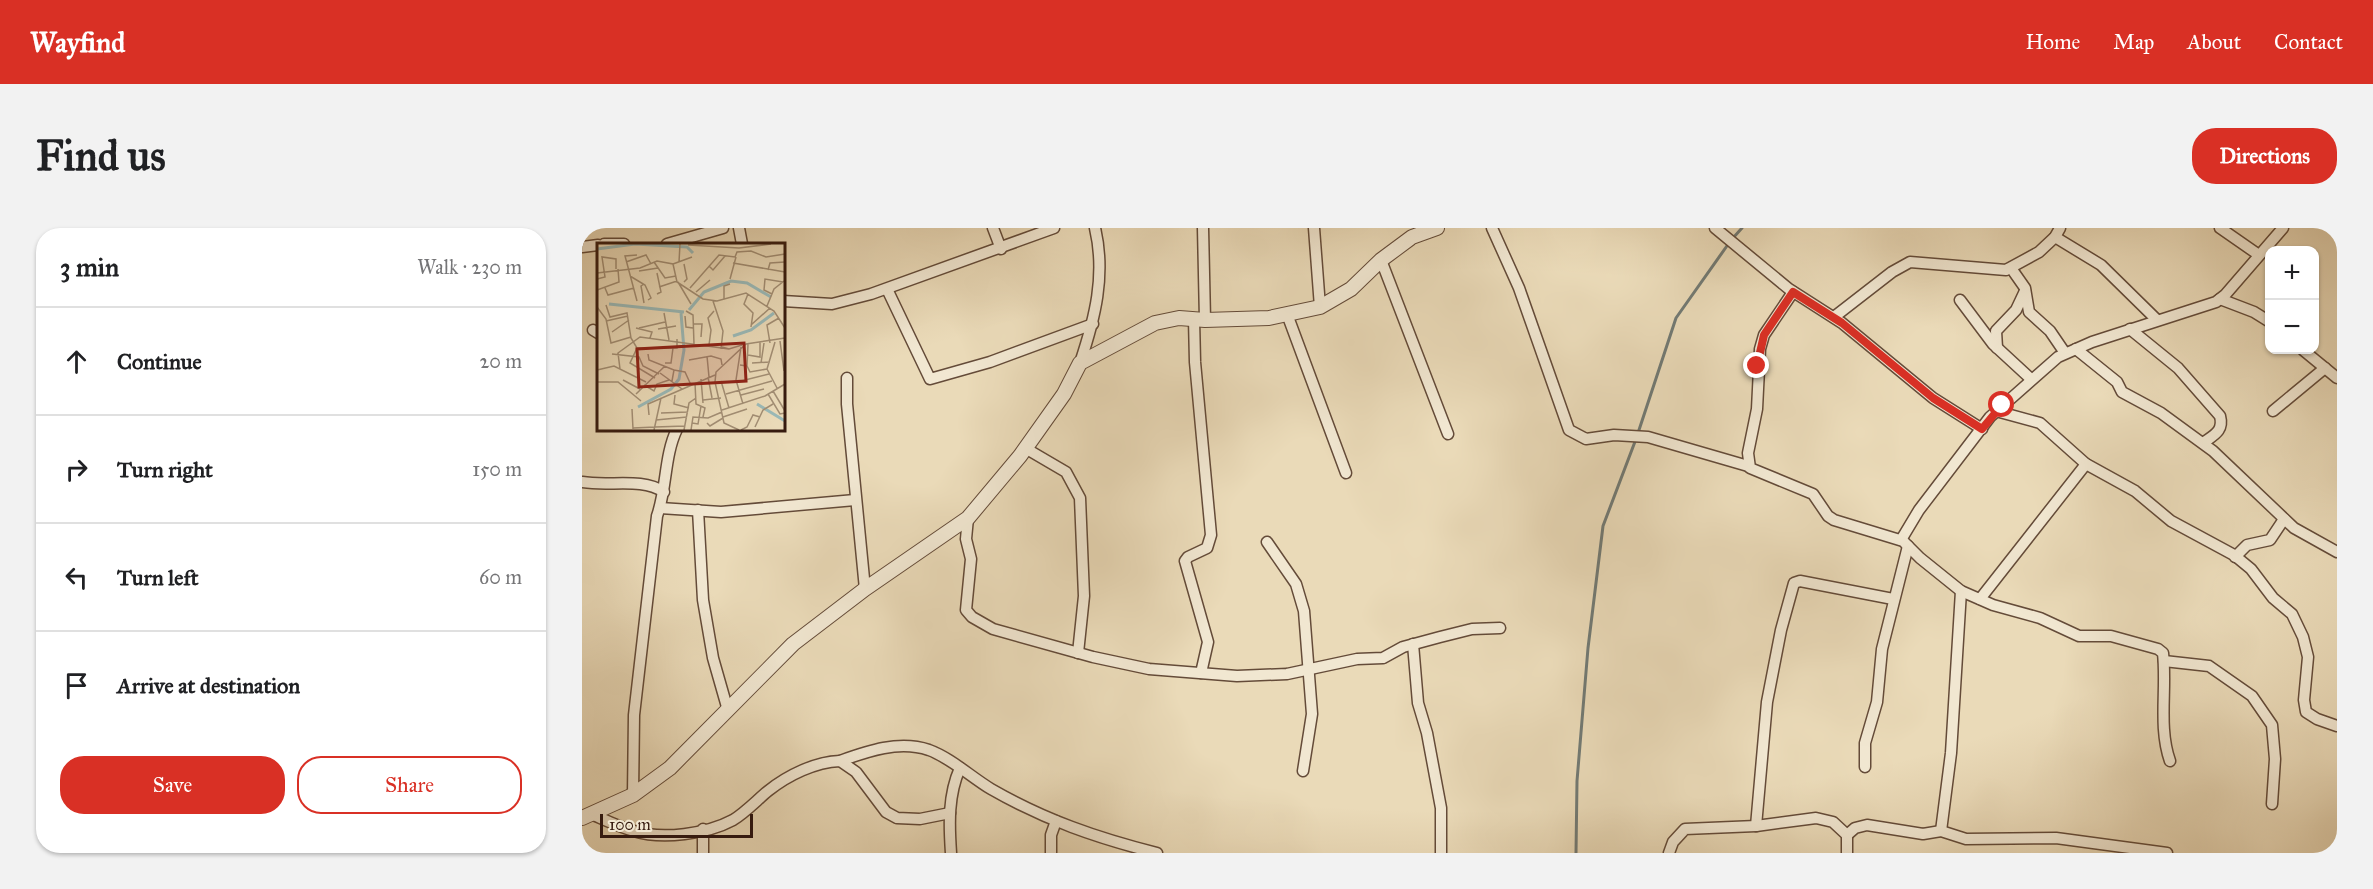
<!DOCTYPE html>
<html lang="en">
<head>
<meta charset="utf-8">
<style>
  :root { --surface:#fff; --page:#f2f2f2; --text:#202124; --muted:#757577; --line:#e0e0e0; --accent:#d93025 }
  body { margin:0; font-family:"IM FELL Great Primer",serif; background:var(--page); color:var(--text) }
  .controls { position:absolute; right:18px; top:18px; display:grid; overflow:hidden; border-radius:12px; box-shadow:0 2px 4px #0004 }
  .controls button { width:54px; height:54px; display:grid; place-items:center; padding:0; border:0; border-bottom:2px solid var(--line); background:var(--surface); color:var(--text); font:30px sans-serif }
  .scale { position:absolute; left:18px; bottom:15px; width:153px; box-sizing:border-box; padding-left:6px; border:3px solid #371b0f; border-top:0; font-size:16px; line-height:21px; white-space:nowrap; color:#371b0f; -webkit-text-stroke:4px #f1e7d1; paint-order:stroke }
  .stop { position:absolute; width:18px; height:18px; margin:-14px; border:4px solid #d93025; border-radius:50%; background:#fff }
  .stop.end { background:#d93025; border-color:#fff; box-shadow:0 2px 6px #0008 }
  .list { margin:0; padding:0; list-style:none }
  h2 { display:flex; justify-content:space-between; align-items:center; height:78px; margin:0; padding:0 24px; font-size:26px }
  h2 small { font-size:20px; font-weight:400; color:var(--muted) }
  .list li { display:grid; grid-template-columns:39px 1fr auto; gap:18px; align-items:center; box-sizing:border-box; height:108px; padding:0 24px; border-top:2px solid var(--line) }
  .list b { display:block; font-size:22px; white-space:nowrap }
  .list em { font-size:20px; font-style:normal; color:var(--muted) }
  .actions { display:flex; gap:12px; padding:18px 24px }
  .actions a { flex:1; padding:14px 0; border:2px solid var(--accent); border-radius:24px; text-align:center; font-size:21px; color:var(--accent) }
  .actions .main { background:var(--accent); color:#fff }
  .icon { flex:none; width:33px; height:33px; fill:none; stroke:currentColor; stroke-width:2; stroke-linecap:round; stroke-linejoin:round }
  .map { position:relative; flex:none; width:1755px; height:625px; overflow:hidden; border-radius:24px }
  header { display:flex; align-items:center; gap:36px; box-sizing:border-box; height:84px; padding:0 30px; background:var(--accent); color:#fff }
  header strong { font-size:28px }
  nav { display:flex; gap:33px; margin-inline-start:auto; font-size:21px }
  .intro { display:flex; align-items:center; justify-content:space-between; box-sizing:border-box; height:144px; padding:0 36px }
  h1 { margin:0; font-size:42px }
  .button { padding:15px 27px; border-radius:24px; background:var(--accent); color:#fff; font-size:21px; font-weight:700 }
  main { display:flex; gap:36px; padding:0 36px }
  aside { flex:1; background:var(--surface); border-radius:24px; box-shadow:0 2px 4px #0004 }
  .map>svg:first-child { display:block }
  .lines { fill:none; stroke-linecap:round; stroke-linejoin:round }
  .stream { stroke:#727a74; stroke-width:3 }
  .minor-casing { stroke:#644b39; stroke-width:13 }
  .tertiary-casing { stroke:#644b39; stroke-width:16 }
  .minor { stroke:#f1e7d1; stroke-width:10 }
  .tertiary { stroke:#f1e7d1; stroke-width:14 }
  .route { stroke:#d93025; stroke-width:8 }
  .inset-river { fill:none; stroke:#9ab9b7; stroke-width:3 }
  .inset-road { fill:none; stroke:#a28e74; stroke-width:1.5 }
  .view { fill:#8f2418; fill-opacity:0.15; stroke:#8f2418; stroke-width:3 }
  .inset-edge { fill:none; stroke:#371b0f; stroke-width:3 }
</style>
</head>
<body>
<header>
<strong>Wayfind</strong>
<nav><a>Home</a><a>Map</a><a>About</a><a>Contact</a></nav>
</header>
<div class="intro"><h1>Find us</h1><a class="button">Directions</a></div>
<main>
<aside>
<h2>3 min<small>Walk · 230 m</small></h2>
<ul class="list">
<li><svg class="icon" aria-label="ahead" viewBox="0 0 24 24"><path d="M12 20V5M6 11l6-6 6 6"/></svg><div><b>Continue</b></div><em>20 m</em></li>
<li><svg class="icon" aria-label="right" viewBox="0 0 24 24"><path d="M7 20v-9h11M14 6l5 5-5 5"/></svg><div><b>Turn right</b></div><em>150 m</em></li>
<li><svg class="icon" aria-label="left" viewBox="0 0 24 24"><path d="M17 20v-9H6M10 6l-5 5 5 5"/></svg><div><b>Turn left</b></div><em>60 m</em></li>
<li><svg class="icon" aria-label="arrive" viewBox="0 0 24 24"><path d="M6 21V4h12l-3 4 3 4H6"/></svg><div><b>Arrive at destination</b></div></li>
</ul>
<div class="actions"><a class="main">Save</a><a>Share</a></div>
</aside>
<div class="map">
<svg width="1755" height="625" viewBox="0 0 1755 625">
  <rect width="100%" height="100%" fill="#eadab8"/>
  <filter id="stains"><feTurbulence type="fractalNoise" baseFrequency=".00333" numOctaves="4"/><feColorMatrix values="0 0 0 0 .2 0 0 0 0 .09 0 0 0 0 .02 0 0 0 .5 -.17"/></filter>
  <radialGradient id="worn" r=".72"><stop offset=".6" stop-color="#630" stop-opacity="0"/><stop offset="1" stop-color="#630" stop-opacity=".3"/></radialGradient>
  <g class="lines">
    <g class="stream">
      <polyline points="1151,10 1160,0"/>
      <polyline points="1056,205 1094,90 1147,15"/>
      <polyline points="994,625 995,553 1006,420 1021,298 1054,211"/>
    </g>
    <g class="minor-casing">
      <g id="minor">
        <polyline points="157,0 160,16"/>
        <polyline points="411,0 419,21"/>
        <polyline points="621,0 623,92"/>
        <polyline points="732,0 738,79"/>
        <polyline points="910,0 937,60 987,202 1004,211 1032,207 1066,209 1166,238"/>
        <polyline points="1133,0 1207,61 1260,95 1351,170 1400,201"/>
        <polyline points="1638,0 1677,27"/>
        <polyline points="1473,9 1519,37 1575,92"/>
        <polyline points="22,16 42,16"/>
        <polyline points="85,16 141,0"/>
        <polyline points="0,19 16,17"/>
        <polyline points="799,32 866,206"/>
        <polyline points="1429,40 1443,60 1447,84 1468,103 1483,125"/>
        <polyline points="305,61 348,151 408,134 511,96"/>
        <path d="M1211 64 1182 107 1178 121 1175 181 1166 225 1168 240 1231 266 1246 288 1252 292 1321 313 1338 330 1379 363 1411 377 1458 390 1497 408H1529L1576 421 1581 425C1585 461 1576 499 1588 533"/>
        <polyline points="1638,71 1672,84 1688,94"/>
        <polyline points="1378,72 1411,116 1449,151"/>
        <polyline points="201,73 250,76 289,66 472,0"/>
        <polyline points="705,86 764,245"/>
        <polyline points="1252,89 1310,44 1328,34 1424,42 1457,24 1473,9 1478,0"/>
        <polyline points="612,91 613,134 629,307 625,320 606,329 603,333 626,414 619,445"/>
        <path d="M1548 101 1596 140 1638 188C1642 203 1632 207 1621 215"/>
        <polyline points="11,102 16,105"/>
        <polyline points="1415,120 1414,103 1434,82 1443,63"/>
        <polyline points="1494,121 1535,154 1540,164 1579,185 1631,223 1712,300 1755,324"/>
        <polyline points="1721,122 1755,150"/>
        <path d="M498 135C513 90 524 47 513 0"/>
        <polyline points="265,150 265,176 283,361"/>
        <polyline points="1414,183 1458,195 1504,236 1553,263 1589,293 1652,327 1669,341 1691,370 1710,386 1721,409 1726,429 1722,472 1724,484 1735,491 1755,498"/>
        <polyline points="1691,183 1743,140"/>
        <polyline points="443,220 484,244 498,270 502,368 496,425"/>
        <path d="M0 254C27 259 59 249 82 264"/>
        <polyline points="78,280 139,284 273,272"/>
        <polyline points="116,282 121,372 131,430 145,479"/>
        <polyline points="386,290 384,311 389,331 384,382 390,389 411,401 511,429 567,441 655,448 705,446 775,431 801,430 821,419 858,409 890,401 918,400"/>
        <polyline points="1319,312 1337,282 1408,189 1476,129 1510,114 1634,74 1643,67 1701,0"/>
        <polyline points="685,314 714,356 722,383 730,486 721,543"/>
        <polyline points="1653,329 1665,317 1688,312 1702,291"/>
        <polyline points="1398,371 1504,236"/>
        <polyline points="831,416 836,475 845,505 859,580 859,625"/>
        <polyline points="1582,433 1627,438 1670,468 1690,497 1693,531 1690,576"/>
        <path d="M258 533C286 523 317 512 347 522 369 530 389 549 409 561 463 592 515 610 575 625"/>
        <polyline points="1283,539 1283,515 1295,474 1300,421 1326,318"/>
        <path d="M51 567 52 487 75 288C85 260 82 228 95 201"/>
        <path d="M9 586C23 592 37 599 52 603 80 612 125 606 151 592 164 584 175 572 186 563 206 547 233 534 258 533L274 544 304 584 315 590 338 591 368 585"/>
        <polyline points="1174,598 1185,474 1199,402 1212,355 1218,353 1311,371"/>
        <polyline points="121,601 121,625"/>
        <polyline points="1359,603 1369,525 1379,363"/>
        <polyline points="1265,607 1273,600 1285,597 1341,606 1359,603 1384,611 1474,610 1585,625"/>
        <path d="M369 625C367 596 366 567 378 540"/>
        <polyline points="469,625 469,607 474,593"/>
        <polyline points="1087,625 1091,614 1103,601 1174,598 1234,590 1251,594 1265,607 1265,625"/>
      </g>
    </g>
    <g class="tertiary-casing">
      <polyline id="tertiary" points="0,590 51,567 88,540 211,416 283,361 386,290 438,228 482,166 498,135 573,95 597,90 623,92 687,90 738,79 769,61 799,32 830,9 855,0"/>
    </g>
    <use href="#minor" class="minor"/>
    <use href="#tertiary" class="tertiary"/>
  </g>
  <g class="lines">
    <polyline class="route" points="1175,138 1182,107 1211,64 1260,95 1351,170 1400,201 1420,177"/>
  </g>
  <g transform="translate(15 15)">
    <rect width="188" height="188" fill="#eadab8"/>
    <path class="inset-river" d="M0 6 38 1 90 4 96 10M12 61 87 69M92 67 107 49 134 38 150 40 174 54M136 93 154 87 177 70M160 161 188 178M41 164 74 146 82 136 87 107 84 70"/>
    <path class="inset-road" d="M91 2 142 5 174 1M29 19 49 12 54 21M57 19 68 35 79 33M82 19 83 1M136 20 188 29M76 21 95 14M112 23 116 27 128 13M171 27 173 20 188 19M42 28 61 25M0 30 43 25 60 18 76 21 80 39 106 56 120 58 149 50 177 68 188 85M33 33 48 42 54 55 51 57M0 36 8 34 5 14 19 16V26M133 36 139 14M81 39 94 61M87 39 90 36 87 21M62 44 80 38M8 45 11 52 37 45M93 45 122 12 138 14 140 9 154 8 169 14 188 11M99 49 113 37M60 51 64 49 60 30M151 51 147 61 156 70 154 84M175 51 167 47 168 36 186 39M0 56V47L22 39 21 26M127 56V43L133 41M40 58 28 13 40 12M116 58 126 88 124 106M47 60 44 43 47 41M9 62 13 74 30 70 34 95 40 105 33 120 58 135M170 63 177 46 187 38M0 64 9 76 14 100 34 94M89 68 96 72 97 101M67 70 72 97M88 73 89 84 96 85M9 78 31 73M96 81H105L104 94M154 82 173 65M39 85 55 89 53 95M42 85 68 79M61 86 79 83M15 89 32 77M183 98 187 128M178 99 170 126 180 145M173 100 170 82 182 75M112 102 114 87 111 75 117 68M125 104 132 106 145 102M144 104 139 137 146 161M40 105H80V96M15 111 42 114 46 123 62 131M51 111 52 117 77 127 75 138M151 112 163 114V99M110 113 112 134M92 117 114 113 124 116 125 122M68 120H74L76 105M155 120 173 119M164 120 167 100M143 122 150 123 153 129 170 126M150 123 151 101M23 126 21 110 43 94 132 106M0 127 17 123 49 139M77 127 88 129 94 142M63 130 85 146M111 134 115 155M104 136 106 160M26 137 43 146M124 138 132 165M0 139H21L44 158M140 139 172 131M98 140 99 161 108 165 106 174M47 142 57 148 60 141 72 137M176 148 188 168M39 151 68 123M129 151 175 138M171 151 183 171 188 170M78 152 77 161 92 165M144 152 167 146M106 157 124 155M35 166 36 186M125 167 168 153 188 141M64 170 91 169M52 172 51 161 118 132M126 174 150 166M59 177 90 174M95 180 101 181 104 163M110 180 113 183 126 175M58 184 88 183M158 184 166 167 176 161M36 185 58 184M57 187 64 155M87 187 92 160 99 155M94 187 96 174 111 175 125 169M142 187 127 180 118 139 119 129 149 101 188 95M144 187 150 184 156 172 163 174"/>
    <path class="view" d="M147 100 149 138 42 144 40 106Z"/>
    <rect width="188" height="188" class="inset-edge"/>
  </g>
  <rect width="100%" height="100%" filter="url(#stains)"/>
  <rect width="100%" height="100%" fill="url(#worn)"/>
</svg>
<div class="controls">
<button>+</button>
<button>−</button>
</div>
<div class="scale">100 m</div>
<div class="stop" style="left:1420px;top:177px"></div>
<div class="stop end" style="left:1175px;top:138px"></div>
</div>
</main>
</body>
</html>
